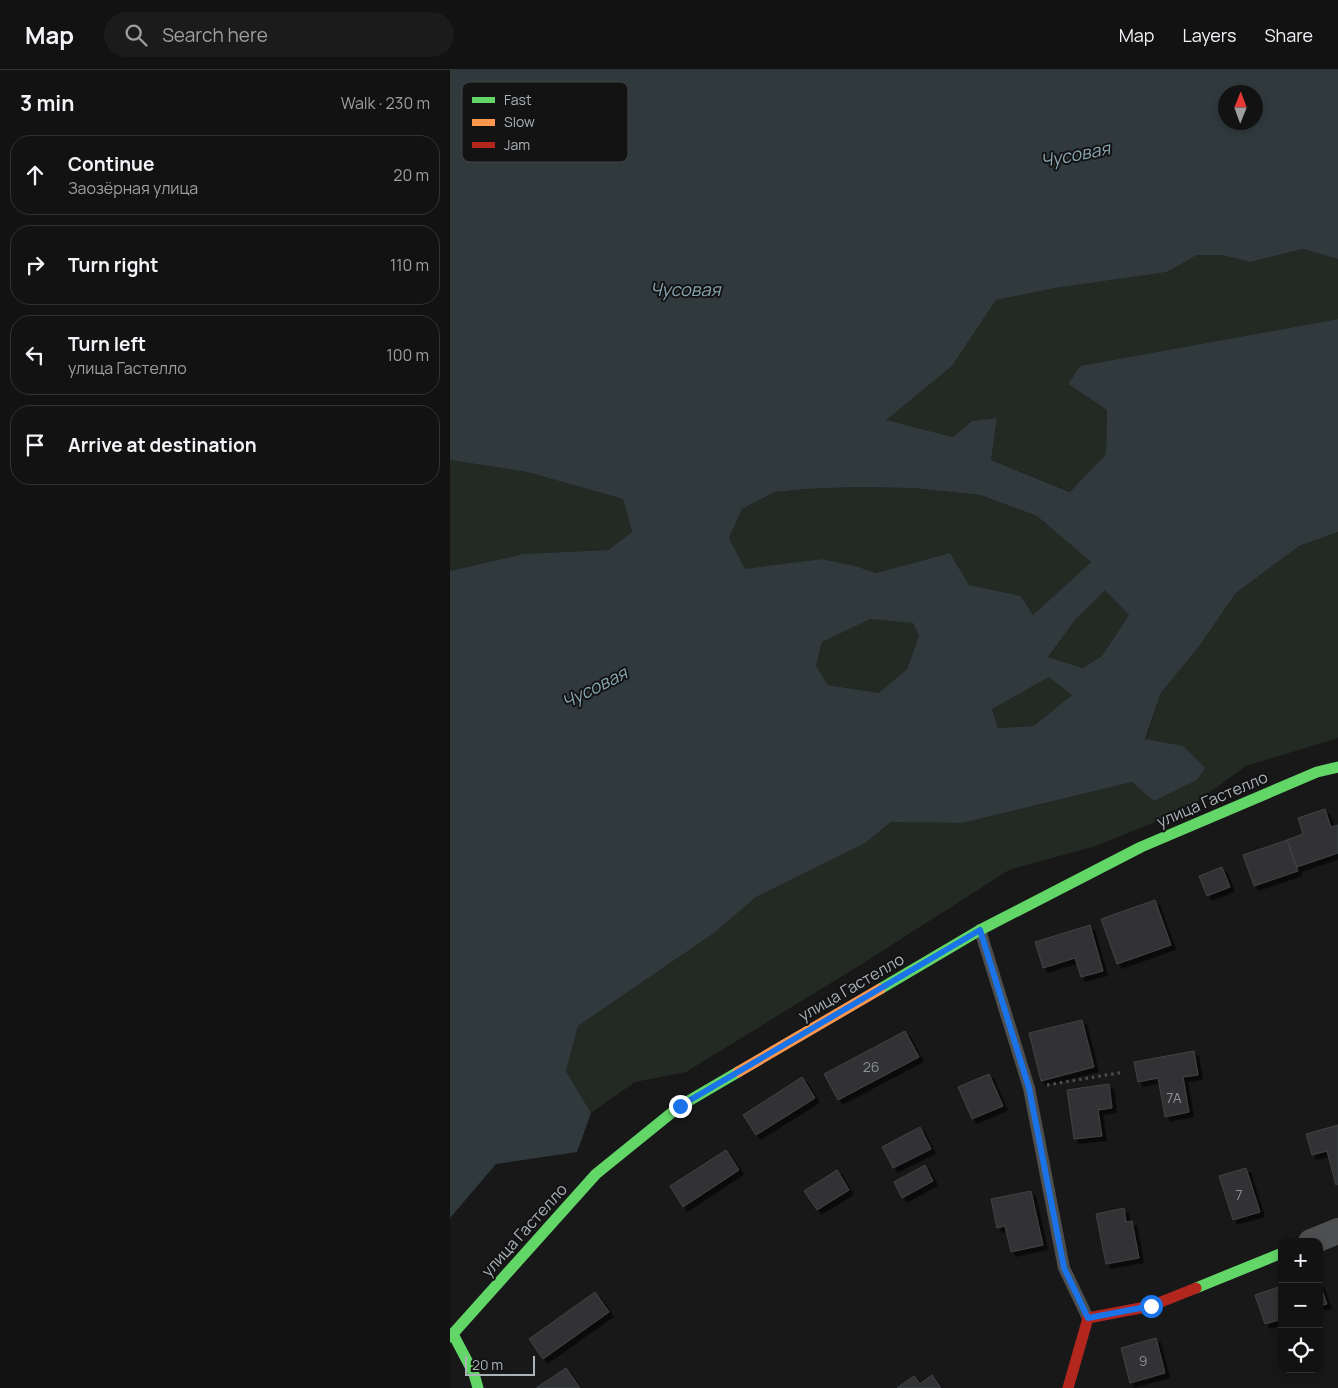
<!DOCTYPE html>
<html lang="en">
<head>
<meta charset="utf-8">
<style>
  :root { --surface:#121213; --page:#1b1b1c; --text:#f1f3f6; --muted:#9c9ea0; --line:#313233 }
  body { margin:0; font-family:Manrope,sans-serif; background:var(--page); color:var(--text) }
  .controls { position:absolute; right:15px; bottom:15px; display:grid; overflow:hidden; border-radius:10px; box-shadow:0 2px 8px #0003 }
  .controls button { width:45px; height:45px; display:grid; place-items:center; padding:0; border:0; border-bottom:1px solid var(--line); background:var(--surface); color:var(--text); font:25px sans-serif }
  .compass { position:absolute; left:768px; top:15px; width:45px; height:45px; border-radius:50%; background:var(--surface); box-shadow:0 2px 8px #0003; rotate:1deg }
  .scale { position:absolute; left:15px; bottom:12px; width:70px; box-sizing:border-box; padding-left:5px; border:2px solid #abb2b8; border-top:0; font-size:14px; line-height:18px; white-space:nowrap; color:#abb2b8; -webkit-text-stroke:4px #131314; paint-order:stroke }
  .stop { position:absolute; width:15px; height:15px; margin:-11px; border:4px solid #1a73e8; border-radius:50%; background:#fff }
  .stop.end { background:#1a73e8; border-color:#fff; box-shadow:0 1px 5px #0008 }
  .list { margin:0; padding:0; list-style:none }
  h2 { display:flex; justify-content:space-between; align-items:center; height:65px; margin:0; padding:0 20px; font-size:21px }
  h2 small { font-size:16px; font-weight:400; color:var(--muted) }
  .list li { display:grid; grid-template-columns:32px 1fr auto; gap:15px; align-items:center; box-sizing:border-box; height:80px; margin:0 10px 10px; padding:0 10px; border:1px solid var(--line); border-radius:20px }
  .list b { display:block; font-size:19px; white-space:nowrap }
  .list p { margin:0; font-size:16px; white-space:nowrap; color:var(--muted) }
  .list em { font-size:16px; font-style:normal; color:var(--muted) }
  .icon { flex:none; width:28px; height:28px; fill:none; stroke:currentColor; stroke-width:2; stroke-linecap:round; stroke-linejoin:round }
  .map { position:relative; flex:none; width:888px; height:1318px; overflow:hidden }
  header { display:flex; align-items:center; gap:30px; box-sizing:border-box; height:70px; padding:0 25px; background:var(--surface); border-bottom:1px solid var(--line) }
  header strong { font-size:24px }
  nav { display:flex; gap:28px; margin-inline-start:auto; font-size:18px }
  .search { width:350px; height:45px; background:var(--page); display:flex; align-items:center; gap:12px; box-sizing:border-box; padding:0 18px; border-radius:28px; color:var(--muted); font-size:19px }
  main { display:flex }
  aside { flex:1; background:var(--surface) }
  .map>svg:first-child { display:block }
  .green { fill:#232923 }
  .water { fill:#303a3d; fill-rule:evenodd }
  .building { fill:#333334; stroke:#414345; filter:url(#shadow) }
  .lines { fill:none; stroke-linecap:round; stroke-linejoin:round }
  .path { stroke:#4e5052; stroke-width:3; stroke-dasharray:2.5 4; stroke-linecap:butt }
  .lane { stroke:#4d4f51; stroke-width:12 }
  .street { stroke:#4d4f51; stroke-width:26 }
  .fast { stroke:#63d668; stroke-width:11 }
  .slow { stroke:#ff974d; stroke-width:11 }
  .jam { stroke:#b3261e; stroke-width:11 }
  .route { stroke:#1a73e8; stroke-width:6 }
  .labels { text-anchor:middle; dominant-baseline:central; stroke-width:4; stroke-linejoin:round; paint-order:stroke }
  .number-label { font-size:14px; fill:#8d9297 }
  .street-label { font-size:16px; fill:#abb2b8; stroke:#131314 }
  .water-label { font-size:18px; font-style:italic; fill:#86a4af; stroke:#131314 }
  .key { fill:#131314; stroke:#414345; stroke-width:1 }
  .key-label { font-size:14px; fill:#abb2b8 }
</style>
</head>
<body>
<header>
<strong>Map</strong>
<div class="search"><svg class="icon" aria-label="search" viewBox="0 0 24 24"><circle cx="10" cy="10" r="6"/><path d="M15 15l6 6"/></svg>Search here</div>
<nav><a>Map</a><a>Layers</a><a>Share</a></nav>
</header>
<main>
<aside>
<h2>3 min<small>Walk · 230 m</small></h2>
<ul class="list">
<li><svg class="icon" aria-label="ahead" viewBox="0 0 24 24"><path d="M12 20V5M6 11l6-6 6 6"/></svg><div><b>Continue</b><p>Заозёрная улица</p></div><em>20 m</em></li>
<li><svg class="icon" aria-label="right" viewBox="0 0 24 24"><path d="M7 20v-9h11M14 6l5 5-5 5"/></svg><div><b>Turn right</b></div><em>110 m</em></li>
<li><svg class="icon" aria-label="left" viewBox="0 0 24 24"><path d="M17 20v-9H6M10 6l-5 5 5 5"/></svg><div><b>Turn left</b><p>улица Гастелло</p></div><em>100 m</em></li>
<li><svg class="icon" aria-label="arrive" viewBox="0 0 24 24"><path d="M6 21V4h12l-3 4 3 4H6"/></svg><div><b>Arrive at destination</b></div></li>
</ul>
</aside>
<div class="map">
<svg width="888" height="1318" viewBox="0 0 888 1318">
  <defs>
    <filter id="shadow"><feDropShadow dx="4.5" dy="4.5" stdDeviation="0" flood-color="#0009"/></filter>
  </defs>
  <rect width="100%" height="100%" fill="#181819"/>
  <g class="green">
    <polygon points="853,179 888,189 888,249 630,296 618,314 657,340 656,384 621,422 541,390 547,348 522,351 503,367 435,350 502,296 546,230 605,218 717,202 747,185 772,185 800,192"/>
    <polygon points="0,390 77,402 173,429 182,462 158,480 73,484 0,501"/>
    <polygon points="407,417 462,418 529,425 587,446 641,492 583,545 571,526 519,515 500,483 426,503 405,496 372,489 295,500 279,468 292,439 325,422 355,419"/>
    <polygon points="888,462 888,668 796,696 737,739 646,776 559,800 407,897 236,1002 185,1012 141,1043 116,1001 128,956 264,863 306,827 414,773 442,752 512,753 682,712 711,623 750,575 786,523 849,476"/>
    <polygon points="655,519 679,545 652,586 634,598 598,587 625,550"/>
    <polygon points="420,548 463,553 469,566 457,599 430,623 378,615 366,597 372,572"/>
    <polygon points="599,606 623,625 584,656 548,658 542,639"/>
  </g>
  <path class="water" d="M0 0H888V189L853 179 800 192 772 185H747L717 202 605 218 546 230 502 296 436 350 503 367 522 351 547 348 541 390 620 422 656 384 657 340 618 314 630 296 888 249V462L849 476 786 523 750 575 711 623 695 669 733 676 755 698 747 710 704 731 682 712 512 753 441 752 415 773 306 827 264 863 128 956 116 1001 141 1043 127 1082 46 1094 0 1148V501L73 484 158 480 182 462 173 429 77 402 0 390ZM776 22H806V52H776ZM407 417 462 418 530 425 587 446 641 492 583 545 571 526 519 515 500 483 426 503 405 496 372 489 295 499 279 468 292 439 325 422 355 419ZM655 520 679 545 652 586 633 598 598 587 625 550ZM420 549 463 553 469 566 457 599 429 623 378 615 366 596 372 572ZM599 607 622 625 584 656 548 658 542 639Z"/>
  <g class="building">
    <polygon points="875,739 881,757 888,755 888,783 847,797 837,770 853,764 848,748"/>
    <polygon points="837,770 848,801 804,816 793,785"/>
    <polygon points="772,797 780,817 757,826 749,806"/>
    <polygon points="705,830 721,875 667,894 651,849"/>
    <polygon points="640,855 653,901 631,907 625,888 593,898 585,872"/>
    <polygon points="632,950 644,997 591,1011 579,963"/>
    <polygon points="455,961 469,987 388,1030 374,1004"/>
    <polygon points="744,981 748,1005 733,1007 739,1042 715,1047 708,1008 688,1012 684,992"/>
    <polygon points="539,1004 553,1036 522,1049 508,1017"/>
    <polygon points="352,1007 365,1028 306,1065 293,1045"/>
    <polygon points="659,1014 662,1038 648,1040 652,1066 624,1069 617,1020"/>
    <polygon points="888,1055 888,1114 886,1115 877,1081 862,1085 856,1064"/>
    <polygon points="470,1057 481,1079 443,1098 432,1077"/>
    <polygon points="276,1080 289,1100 233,1137 220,1116"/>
    <polygon points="475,1095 483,1111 452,1128 444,1112"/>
    <polygon points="796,1098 810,1142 783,1150 769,1106"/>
    <polygon points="387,1100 399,1120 367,1140 354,1121"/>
    <polygon points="581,1121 593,1175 561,1182 555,1156 547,1158 541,1129"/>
    <polygon points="674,1138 676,1152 682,1151 689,1188 656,1194 646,1144"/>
    <polygon points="869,1212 877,1234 869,1236"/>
    <polygon points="832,1216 832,1249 815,1254 805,1225"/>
    <polygon points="145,1222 159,1242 93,1289 79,1269"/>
    <polygon points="706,1268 715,1303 680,1313 671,1278"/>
    <polygon points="116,1298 130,1318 86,1318"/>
    <polygon points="482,1305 491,1318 447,1318 464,1306 470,1314"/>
  </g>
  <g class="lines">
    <polyline class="path" points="597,1015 674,1002"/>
    <polyline class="lane" points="530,860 579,1018 614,1198 638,1248"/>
    <polyline class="street" points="861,1172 888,1161"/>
    <g class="fast">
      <polyline points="430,919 530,860 691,777 867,702 888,697"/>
      <polyline points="746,1218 832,1183"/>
      <polyline points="3,1264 24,1304 28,1318"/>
      <polyline points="0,1267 146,1104 230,1036 288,1002"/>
    </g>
    <polyline class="slow" points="288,1002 430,919"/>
    <polyline class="jam" points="618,1318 638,1248 701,1236 746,1218"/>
  </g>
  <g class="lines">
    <polyline class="route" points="230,1036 530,860 579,1018 614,1198 638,1248 701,1236"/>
  </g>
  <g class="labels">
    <g class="number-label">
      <text x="421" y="996">26</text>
      <text x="724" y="1027">7А</text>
      <text x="789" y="1124">7</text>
      <text x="693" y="1290">9</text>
    </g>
    <g class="street-label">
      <text transform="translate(762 729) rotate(-23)">улица Гастелло</text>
      <text transform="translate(401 917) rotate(-30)">улица Гастелло</text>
      <text transform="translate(74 1160) rotate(-48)">улица Гастелло</text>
    </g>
    <g class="water-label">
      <text transform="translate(625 84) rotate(-11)">Чусовая</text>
      <text x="235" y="219">Чусовая</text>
      <text transform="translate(144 617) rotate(-27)">Чусовая</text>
    </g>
  </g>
  <rect x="12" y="12" width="166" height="80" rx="8" class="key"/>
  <rect x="22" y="27" width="23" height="6" fill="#63d668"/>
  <rect x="22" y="49" width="23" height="7" fill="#ff974d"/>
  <rect x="22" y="72" width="23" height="6" fill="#b3261e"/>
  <g class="key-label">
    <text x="54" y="35">Fast</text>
    <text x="54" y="57">Slow</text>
    <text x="54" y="80">Jam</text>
  </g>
</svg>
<div class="controls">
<button>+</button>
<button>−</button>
<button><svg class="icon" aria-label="locate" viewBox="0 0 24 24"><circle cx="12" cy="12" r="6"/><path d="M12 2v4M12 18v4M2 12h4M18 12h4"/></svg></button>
</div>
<svg class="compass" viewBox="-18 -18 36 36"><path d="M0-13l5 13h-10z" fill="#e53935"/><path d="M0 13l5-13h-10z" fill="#9c9ea0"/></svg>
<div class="scale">20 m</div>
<div class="stop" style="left:701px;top:1236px"></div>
<div class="stop end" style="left:230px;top:1036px"></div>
</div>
</main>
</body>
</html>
